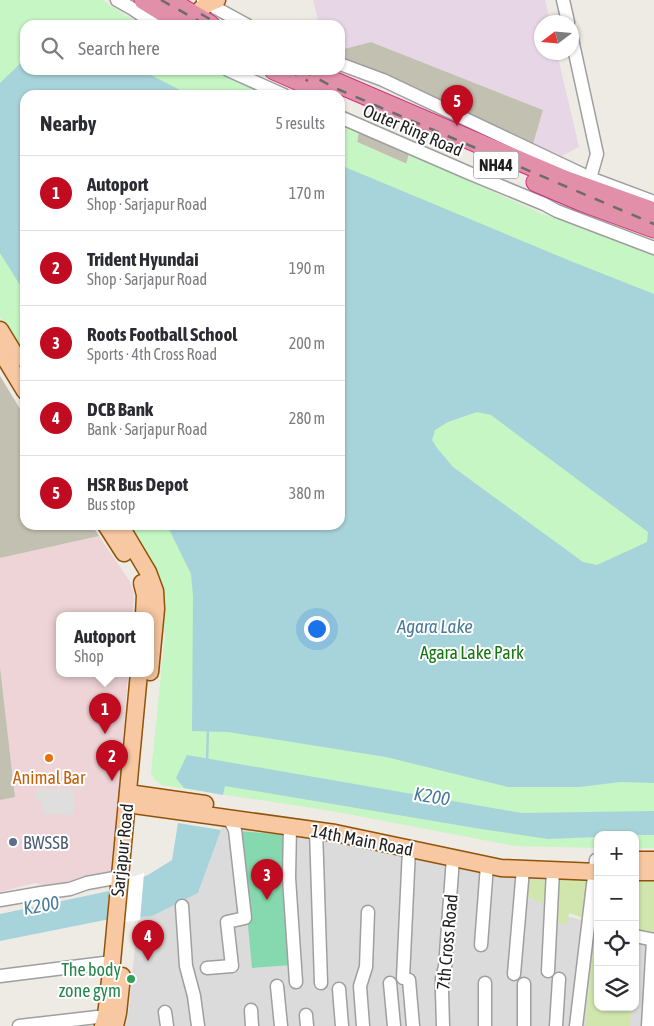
<!DOCTYPE html>
<html lang="en">
<head>
<meta charset="utf-8">
<style>
  :root { --surface:#fff; --page:#f2f2f3; --text:#2b2b33; --muted:#7c7c81; --line:#e1e1e2; --accent:#c10b20 }
  body { margin:0; font-family:"Asap Condensed",sans-serif; background:var(--page); color:var(--text) }
  .controls { position:absolute; right:15px; bottom:15px; display:grid; overflow:hidden; border-radius:10px; box-shadow:0 1px 4px #0004 }
  .controls button { width:45px; height:45px; display:grid; place-items:center; padding:0; border:0; border-bottom:1px solid var(--line); background:var(--surface); color:var(--text); font:25px sans-serif }
  .compass { position:absolute; left:534px; top:15px; width:45px; height:45px; border-radius:50%; background:var(--surface); box-shadow:0 1px 4px #0004; rotate:254deg }
  .you { position:absolute; left:316px; top:628px; width:18px; height:18px; margin:-12px; border:4px solid #fff; border-radius:50%; background:#1a73e8; box-shadow:0 0 0 8px #1a73e833 }
  .badge { display:grid; place-items:center; width:32px; height:32px; border-radius:50%; background:var(--accent); color:#fff; font-size:16px; font-weight:700 }
  .pin { position:absolute; translate:-50% -41px; filter:drop-shadow(0 1px 2px #0008) }
  .pin::after { content:''; position:absolute; top:26px; width:18px; height:15px; background:inherit; clip-path:polygon(0 0,100% 0,50% 100%) }
  .popup { position:absolute; left:56px; top:612px; width:98px; height:65px; box-sizing:border-box; display:grid; place-content:center; border-radius:10px; background:var(--surface); filter:drop-shadow(0 1px 4px #0005); font-size:16px; white-space:nowrap; color:var(--muted) }
  .popup b { font-size:19px; color:var(--text) }
  .popup::after { content:''; position:absolute; left:50%; top:100%; margin-left:-10px; border:10px solid transparent; border-top-color:var(--surface) }
  .list { margin:0; padding:0; list-style:none }
  h2 { display:flex; justify-content:space-between; align-items:center; height:65px; margin:0; padding:0 20px; font-size:21px }
  h2 small { font-size:16px; font-weight:400; color:var(--muted) }
  .list li { display:grid; grid-template-columns:32px 1fr auto; gap:15px; align-items:center; box-sizing:border-box; height:75px; padding:0 20px; border-top:1px solid var(--line) }
  .list b { display:block; font-size:19px; white-space:nowrap }
  .list p { margin:0; font-size:16px; white-space:nowrap; color:var(--muted) }
  .list em { font-size:16px; font-style:normal; color:var(--muted) }
  .icon { flex:none; width:28px; height:28px; fill:none; stroke:currentColor; stroke-width:2; stroke-linecap:round; stroke-linejoin:round }
  .map { position:relative; flex:none; width:654px; height:1026px; overflow:hidden }
  .search { position:absolute; background:var(--surface); box-shadow:0 1px 4px #0004; left:20px; top:20px; width:325px; height:55px; display:flex; align-items:center; gap:12px; box-sizing:border-box; padding:0 18px; border-radius:15px; color:var(--muted); font-size:19px }
  .panel { position:absolute; background:var(--surface); box-shadow:0 1px 4px #0004; left:20px; top:90px; width:325px; height:440px; border-radius:15px }
  .map>svg:first-child { display:block }
  .residential { fill:#dcdbdb }
  .commercial { fill:#eed4d6 }
  .industrial { fill:#e7d7e6 }
  .construction { fill:#c2c0b0 }
  .grass { fill:#d0e6ad }
  .park { fill:#c5f6c3 }
  .pitch { fill:#86d9af }
  .parking { fill:#dedede }
  .water { fill:#a7d4da; fill-rule:evenodd }
  .pier { fill:#fff }
  .lines { fill:none; stroke-linecap:round; stroke-linejoin:round }
  .stream { stroke:#a7d4da; stroke-width:2.5 }
  .minor-casing { stroke:#9f9f9f; stroke-width:15 }
  .major-casing { stroke:#905308; stroke-width:19 }
  .highway-casing { stroke:#d02d79; stroke-width:21 }
  .minor { stroke:#fff; stroke-width:12 }
  .major { stroke:#f7c8a1; stroke-width:16 }
  .highway { stroke:#e290a9; stroke-width:19 }
  .rail { stroke:#6c6c6c; stroke-width:2.5; stroke-dasharray:10 10; stroke-linecap:butt }
  .food-dot { fill:#e8710a; stroke:#fff; stroke-width:2 }
  .service-dot { fill:#5c6f8a; stroke:#fff; stroke-width:2 }
  .leisure-dot { fill:#2e9e5b; stroke:#fff; stroke-width:2 }
  .labels { text-anchor:middle; dominant-baseline:central; stroke-width:4; stroke-linejoin:round; paint-order:stroke }
  .shield { fill:#fff; stroke:#626262; stroke-width:1 }
  .shield-label { font-size:16px; font-weight:bold; fill:#1e1e1e }
  .street-label { font-size:18px; fill:#1e1e1e; stroke:#fff }
  .park-label { font-size:18px; fill:#157611; stroke:#fff }
  .food-label { font-size:18px; fill:#c56008; stroke:#fff }
  .service-label { font-size:18px; fill:#4e5e75; stroke:#fff; text-anchor:start }
  .leisure-label { font-size:18px; fill:#27864d; stroke:#fff; text-anchor:end }
  .water-label { font-size:19px; font-style:italic; fill:#497a99; stroke:#fff }
</style>
</head>
<body>
<div class="map">
<svg width="654" height="1026" viewBox="0 0 654 1026">
  <rect width="100%" height="100%" fill="#eeeae4"/>
  <polygon class="residential" points="224,821 497,862 557,864 558,914 598,924 598,1007 635,1007 635,933 654,938 654,1026 124,1026 128,1015 138,917 198,893"/>
  <polygon class="commercial" points="99,536 129,580 133,591 134,599 132,615 60,615 60,673 128,673 113,876 51,887 35,883 0,892 0,800 15,796 0,667 0,558"/>
  <polygon class="industrial" points="313,0 545,0 550,22 542,22 542,52 557,53 579,147 562,156 533,144 543,110 371,42 340,50 340,25 319,25"/>
  <g class="construction">
    <polygon points="371,42 543,110 533,144 340,59 340,50"/>
    <polygon points="359,131 409,154 407,164 357,142"/>
    <polygon points="0,376 25,417 25,525 92,525 99,536 0,558"/>
    <polygon points="0,667 15,797 0,800"/>
  </g>
  <g class="grass">
    <polygon points="635,877 654,878 654,938 635,933"/>
    <polygon points="556,878 592,881 586,919 569,913 567,924 556,923"/>
    <polygon points="526,880 550,881 548,905 525,896"/>
    <polygon points="594,935 598,935 598,1007 631,1007 630,1026 585,1026"/>
  </g>
  <g class="park">
    <polygon points="0,0 102,0 141,25 25,25 25,70 223,70 280,95 25,95 25,355 0,317"/>
    <polygon points="340,122 359,131 357,142 406,164 409,154 540,213 654,254 654,848 635,848 635,835 598,835 598,848 515,846 332,811 162,785 155,780 151,773 165,636 161,594 127,525 340,525"/>
  </g>
  <polygon class="pitch" points="239,831 285,835 292,965 252,968"/>
  <polygon class="parking" points="37,789 74,789 74,812 72,815 43,814 42,801 35,800"/>
  <g class="water">
    <polygon points="25,59 25,70 141,70 190,95 25,95 25,293 0,253 0,83"/>
    <path d="M340 165 568 260 654 294V783L620 782 580 787H508L386 757 228 732 192 731 193 596 191 574 167 525H340ZM477 412 491 415 648 532 647 542 597 565 583 562 453 467 437 448 432 440 435 430 448 422Z"/>
    <polygon points="187,755 522,813 654,811 654,835 598,835 598,837 548,839 481,829 225,786 223,795 184,788 176,778"/>
    <polygon points="178,823 221,830 198,893 152,916 105,920 0,941 0,914 109,891 148,875 172,860"/>
  </g>
  <polygon class="pier" points="144,873 140,920 107,925 110,884"/>
  <g class="lines">
    <polyline class="stream" points="207,761 208,729"/>
    <g class="minor-casing">
      <g id="minor">
        <polyline points="117,0 133,9 156,25"/>
        <polyline points="563,0 568,22"/>
        <polyline points="203,1 247,25"/>
        <polyline points="572,39 597,154 588,185"/>
        <polyline points="340,64 383,80 590,178 654,202"/>
        <polyline points="228,70 284,95"/>
        <polyline points="340,117 469,173 544,204 557,211 654,248"/>
        <polyline points="290,826 289,878 296,982"/>
        <polyline points="316,830 321,983"/>
        <polyline points="0,900 41,893 70,889 87,883 120,877"/>
        <polyline points="182,906 186,966 194,996 198,1026"/>
        <polyline points="635,936 654,940"/>
        <polyline points="481,945 487,865"/>
        <polyline points="207,968 232,966 227,922 245,918 235,830 229,818"/>
        <polyline points="548,971 553,870"/>
        <polyline points="514,974 523,869"/>
        <polyline points="0,976 112,962"/>
        <polyline points="403,978 409,849"/>
        <polyline points="409,980 413,1026"/>
        <polyline points="390,983 394,1026"/>
        <polyline points="485,983 485,1026"/>
        <polyline points="524,984 524,1026"/>
        <polyline points="277,986 281,1026"/>
        <polyline points="339,989 342,1026"/>
        <polyline points="251,1010 252,1026"/>
        <polyline points="165,1012 167,1026"/>
        <polyline points="306,1015 307,1026"/>
        <polyline points="19,1026 106,1016"/>
        <polyline points="363,1026 360,986 366,967 368,912"/>
        <polyline points="443,1026 442,992 442,978 445,967 453,858"/>
        <polyline points="556,1026 559,979"/>
        <polyline points="576,1026 596,860"/>
        <polyline points="648,1026 653,940"/>
      </g>
    </g>
    <g class="major-casing">
      <g id="major">
        <path d="M191 25C197 12 203 4 217 0"/>
        <polyline points="0,330 17,358"/>
        <polyline points="0,350 25,391"/>
        <polyline points="106,525 124,553"/>
        <polyline points="120,525 148,572 155,591 156,609 150,672"/>
        <polyline points="142,583 145,595 144,615"/>
        <polyline points="128,793 205,804"/>
        <polyline points="127,804 335,833 501,868 598,872"/>
        <polyline points="635,860 654,860"/>
        <polyline points="635,872 654,872"/>
        <polyline points="103,1026 106,1016 112,962 139,673"/>
        <polyline points="115,1026 118,1013 122,976"/>
      </g>
    </g>
    <g class="highway-casing">
      <g id="highway">
        <polyline points="144,0 178,21"/>
        <polyline points="168,0 210,25"/>
        <polyline points="274,70 322,91"/>
        <polyline points="307,70 564,180 654,212"/>
        <polyline points="536,182 583,202 654,228"/>
      </g>
    </g>
    <use href="#minor" class="minor"/>
    <use href="#major" class="major"/>
    <use href="#highway" class="highway"/>
    <g class="rail">
      <polyline points="161,0 206,25"/>
      <polyline points="201,14 220,25"/>
      <polyline points="288,70 308,81"/>
      <polyline points="302,70 335,88 654,224"/>
    </g>
  </g>
  <circle class="food-dot" cx="49" cy="758" r="5"/>
  <circle class="service-dot" cx="13" cy="842" r="5"/>
  <circle class="leisure-dot" cx="131" cy="979" r="5"/>
  <g class="labels">
    <rect class="shield" x="473.5" y="151.5" width="45" height="27" rx="4"/>
    <g class="shield-label">
      <text x="496" y="165">NH44</text>
    </g>
    <g class="street-label">
      <text transform="translate(413 130) rotate(23)">Outer Ring Road</text>
      <text transform="translate(362 840) rotate(11)">14th Main Road</text>
      <text transform="translate(122 850) rotate(-84)">Sarjapur Road</text>
      <text transform="translate(447 942) rotate(-85)">7th Cross Road</text>
    </g>
    <g class="park-label">
      <text x="472" y="652">Agara Lake Park</text>
    </g>
    <g class="food-label">
      <text x="49" y="777">Animal Bar</text>
    </g>
    <g class="service-label">
      <text x="23" y="842">BWSSB</text>
    </g>
    <g class="leisure-label">
      <text x="121" y="969">The body<tspan x="121" dy="21">zone gym</tspan></text>
    </g>
    <g class="water-label">
      <text x="435" y="626">Agara Lake</text>
      <text transform="translate(432 796) rotate(9)">K200</text>
      <text transform="translate(41 905) rotate(-10)">K200</text>
    </g>
  </g>
</svg>
<div class="controls">
<button>+</button>
<button>−</button>
<button><svg class="icon" aria-label="locate" viewBox="0 0 24 24"><circle cx="12" cy="12" r="6"/><path d="M12 2v4M12 18v4M2 12h4M18 12h4"/></svg></button>
<button><svg class="icon" aria-label="layers" viewBox="0 0 24 24"><path d="M12 4l9 5-9 5-9-5zM3 14l9 5 9-5"/></svg></button>
</div>
<svg class="compass" viewBox="-18 -18 36 36"><path d="M0-13l5 13h-10z" fill="#e53935"/><path d="M0 13l5-13h-10z" fill="#7c7c81"/></svg>
<div class="you"></div>
<div class="pin badge" style="left:105px;top:734px">1</div>
<div class="popup"><b>Autoport</b>Shop</div>
<div class="pin badge" style="left:112px;top:781px">2</div>
<div class="pin badge" style="left:267px;top:900px">3</div>
<div class="pin badge" style="left:148px;top:961px">4</div>
<div class="pin badge" style="left:457px;top:126px">5</div>
<div class="search"><svg class="icon" aria-label="search" viewBox="0 0 24 24"><circle cx="10" cy="10" r="6"/><path d="M15 15l6 6"/></svg>Search here</div>
<section class="panel">
<h2>Nearby<small>5 results</small></h2>
<ul class="list">
<li><span class="badge">1</span><div><b>Autoport</b><p>Shop · Sarjapur Road</p></div><em>170 m</em></li>
<li><span class="badge">2</span><div><b>Trident Hyundai</b><p>Shop · Sarjapur Road</p></div><em>190 m</em></li>
<li><span class="badge">3</span><div><b>Roots Football School</b><p>Sports · 4th Cross Road</p></div><em>200 m</em></li>
<li><span class="badge">4</span><div><b>DCB Bank</b><p>Bank · Sarjapur Road</p></div><em>280 m</em></li>
<li><span class="badge">5</span><div><b>HSR Bus Depot</b><p>Bus stop</p></div><em>380 m</em></li>
</ul>
</section>
</div>
</body>
</html>
